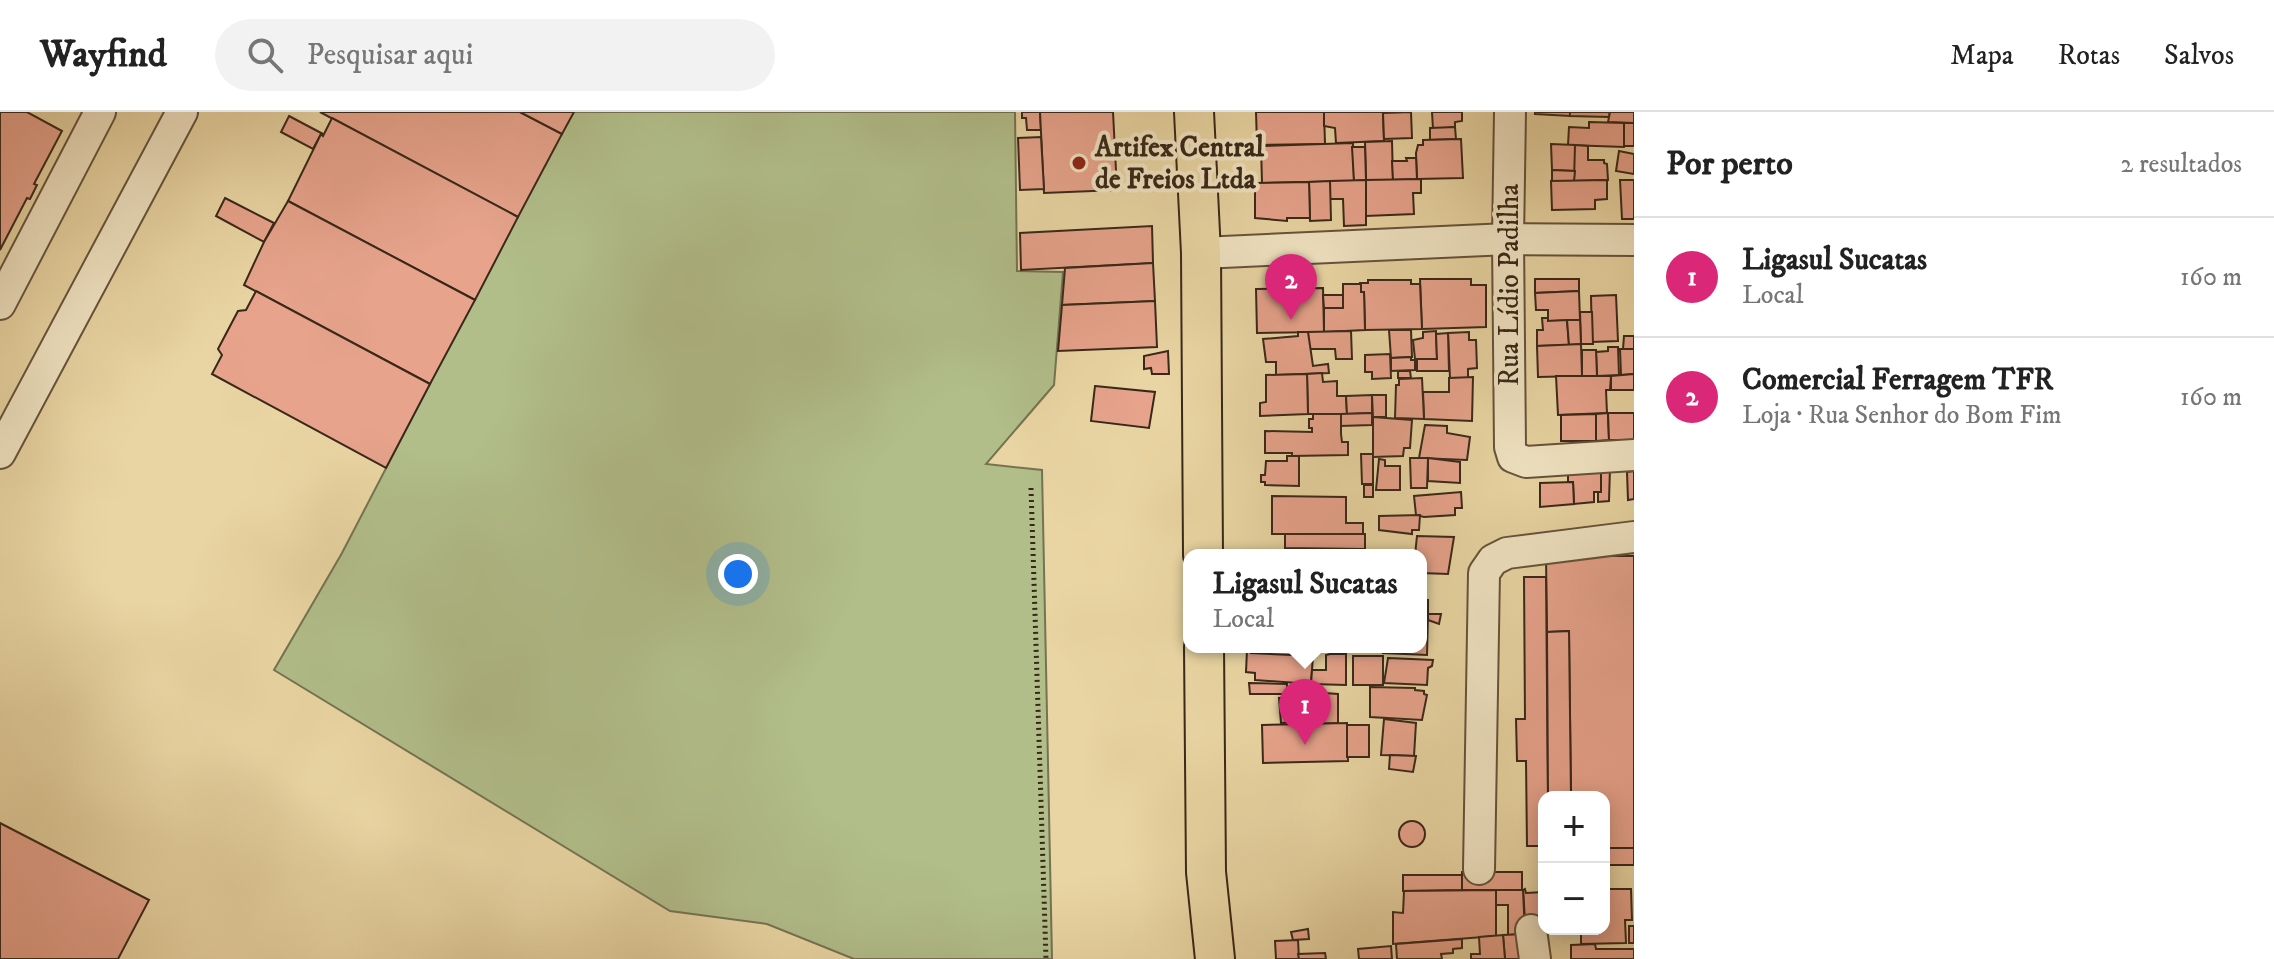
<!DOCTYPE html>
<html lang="pt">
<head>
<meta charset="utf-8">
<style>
  :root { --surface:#fff; --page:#f2f2f2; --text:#222; --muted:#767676; --line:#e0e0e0; --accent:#db2777 }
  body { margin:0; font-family:"IM FELL DW Pica",serif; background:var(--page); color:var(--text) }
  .controls { position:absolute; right:24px; bottom:24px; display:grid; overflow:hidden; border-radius:16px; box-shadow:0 4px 20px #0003 }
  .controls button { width:72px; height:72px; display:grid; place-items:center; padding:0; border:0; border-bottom:2px solid var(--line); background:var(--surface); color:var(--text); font:40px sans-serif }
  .you { position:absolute; left:738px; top:462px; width:28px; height:28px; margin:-20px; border:6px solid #fff; border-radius:50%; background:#1a73e8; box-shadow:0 0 0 12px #1a73e833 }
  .badge { display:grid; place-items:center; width:52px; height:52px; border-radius:50%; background:var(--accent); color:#fff; font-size:26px; font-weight:700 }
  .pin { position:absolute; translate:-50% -66px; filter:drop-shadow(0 2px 4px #0008) }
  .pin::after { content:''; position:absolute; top:42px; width:28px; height:24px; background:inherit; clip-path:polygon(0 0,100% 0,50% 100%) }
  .popup { position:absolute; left:1183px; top:437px; width:244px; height:104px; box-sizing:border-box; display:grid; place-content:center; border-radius:16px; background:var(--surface); filter:drop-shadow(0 2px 6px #0005); font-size:26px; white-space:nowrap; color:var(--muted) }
  .popup b { font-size:30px; color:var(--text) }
  .popup::after { content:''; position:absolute; left:50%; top:100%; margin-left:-16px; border:16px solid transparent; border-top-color:var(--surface) }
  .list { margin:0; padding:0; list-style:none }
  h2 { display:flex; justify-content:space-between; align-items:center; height:104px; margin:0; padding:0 32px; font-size:34px }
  h2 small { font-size:26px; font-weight:400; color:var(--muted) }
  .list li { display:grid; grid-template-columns:52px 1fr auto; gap:24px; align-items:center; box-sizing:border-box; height:120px; padding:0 32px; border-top:2px solid var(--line) }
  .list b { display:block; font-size:30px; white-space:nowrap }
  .list p { margin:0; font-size:26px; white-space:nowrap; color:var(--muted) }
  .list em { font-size:26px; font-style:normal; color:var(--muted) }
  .icon { flex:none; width:44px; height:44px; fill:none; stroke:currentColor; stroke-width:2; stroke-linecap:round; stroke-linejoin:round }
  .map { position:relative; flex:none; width:1634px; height:847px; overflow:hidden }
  header { display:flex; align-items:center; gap:48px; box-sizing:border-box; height:112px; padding:0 40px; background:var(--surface); border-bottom:2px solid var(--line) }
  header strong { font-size:38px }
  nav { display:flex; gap:44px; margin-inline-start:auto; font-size:28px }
  .search { width:560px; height:72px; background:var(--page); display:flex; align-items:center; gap:20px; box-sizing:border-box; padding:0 28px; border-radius:44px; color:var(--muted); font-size:30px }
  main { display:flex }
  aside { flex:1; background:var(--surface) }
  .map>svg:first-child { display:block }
  .green { fill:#b1be8a; stroke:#757352; stroke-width:2 }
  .building { fill:#e7a38c; stroke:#392819; stroke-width:2 }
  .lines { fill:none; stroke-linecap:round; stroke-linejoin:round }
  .minor-casing { stroke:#65533c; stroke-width:34 }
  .major-casing { stroke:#392819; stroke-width:42 }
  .path { stroke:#392819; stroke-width:5; stroke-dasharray:2 4; stroke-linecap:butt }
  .minor { stroke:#f1e4c3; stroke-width:30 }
  .major { stroke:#e9d5a3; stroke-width:38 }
  .poi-dot { fill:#8f2418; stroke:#f1e4c3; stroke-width:3 }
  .labels { text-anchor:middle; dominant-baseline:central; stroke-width:8; stroke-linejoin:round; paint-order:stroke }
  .poi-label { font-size:28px; font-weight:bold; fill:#392819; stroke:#f1e4c3; text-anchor:start }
  .street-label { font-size:28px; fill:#392819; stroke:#f1e4c3 }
</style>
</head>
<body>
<header>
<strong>Wayfind</strong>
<div class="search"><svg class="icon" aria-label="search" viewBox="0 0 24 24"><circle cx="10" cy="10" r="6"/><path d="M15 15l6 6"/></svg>Pesquisar aqui</div>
<nav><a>Mapa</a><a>Rotas</a><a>Salvos</a></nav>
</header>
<main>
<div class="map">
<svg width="1634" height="847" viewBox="0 0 1634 847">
  <rect width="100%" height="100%" fill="#e9d5a3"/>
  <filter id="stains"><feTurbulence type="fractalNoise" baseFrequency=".0025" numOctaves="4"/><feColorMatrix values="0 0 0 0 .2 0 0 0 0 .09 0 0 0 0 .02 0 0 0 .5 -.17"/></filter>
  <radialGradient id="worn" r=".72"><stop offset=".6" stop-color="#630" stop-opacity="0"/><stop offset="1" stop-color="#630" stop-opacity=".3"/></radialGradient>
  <polygon class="green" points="571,0 1015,0 1017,159 1063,160 1054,273 986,352 1042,358 1052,847 854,847 767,812 670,799 274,558 342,441"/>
  <g class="building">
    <polygon points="0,0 27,0 62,19 34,72 37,73 30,87 27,86 0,138"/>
    <polygon points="320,0 520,0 562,22 518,105"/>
    <polygon points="520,0 574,0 562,22"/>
    <polygon points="1022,0 1040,0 1041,18 1027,18 1026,6 1022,6"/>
    <polygon points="1040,0 1113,0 1117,78 1044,81"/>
    <polygon points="1256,0 1324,0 1325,32 1257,33"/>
    <polygon points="1324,0 1383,0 1384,29 1336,31 1335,16 1324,14"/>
    <polygon points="1411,0 1412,26 1384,27 1383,1"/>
    <polygon points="1432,0 1462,0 1462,9 1455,10 1455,15 1433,17"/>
    <polygon points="1535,0 1570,0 1570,4 1535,2"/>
    <polygon points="1570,0 1610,0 1609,5 1570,4"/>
    <polygon points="1610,0 1634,0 1634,11 1608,10"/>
    <polygon points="289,4 323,22 321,22 313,37 281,20"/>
    <polygon points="332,6 518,105 475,188 288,89 321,22 323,24"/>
    <polygon points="1589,10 1624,11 1624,35 1568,33 1569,15 1589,16"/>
    <rect x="1624" y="11" width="10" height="23"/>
    <polygon points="1455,15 1456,27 1430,28 1430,16"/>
    <polygon points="1041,25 1044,77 1020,78 1018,26"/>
    <polygon points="1461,27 1463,66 1417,67 1416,41 1418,33 1423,33 1423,28"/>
    <polygon points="1392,29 1393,68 1366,68 1365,30"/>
    <polygon points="1353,31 1354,69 1262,71 1261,34"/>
    <polygon points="1551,32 1575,33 1575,59 1552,58"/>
    <polygon points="1575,33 1588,34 1588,48 1604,48 1604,51 1607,52 1608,68 1574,69"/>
    <polygon points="1352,35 1365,35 1366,68 1354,69"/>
    <polygon points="1619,39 1634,42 1634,62 1616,59"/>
    <polygon points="1406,46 1416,46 1417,67 1393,68 1392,49 1407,49"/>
    <polygon points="1552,58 1575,59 1574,69 1552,69"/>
    <polygon points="1421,67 1421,81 1413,81 1414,102 1366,104 1366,68"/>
    <polygon points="1366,68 1366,113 1344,114 1343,87 1330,87 1330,69"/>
    <polygon points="1607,68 1607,87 1595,88 1595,97 1552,98 1551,69"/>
    <polygon points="1620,68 1634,68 1634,107 1622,107"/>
    <polygon points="1330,69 1331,108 1310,109 1309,70"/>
    <polygon points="1309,70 1310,106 1287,106 1287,109 1255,106 1255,71"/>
    <polygon points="225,86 274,111 264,130 216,104"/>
    <polygon points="288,89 475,188 430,272 244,173 264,130"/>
    <polygon points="1152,114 1153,151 1021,158 1020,121"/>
    <polygon points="1153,151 1155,189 1062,193 1065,156"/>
    <polygon points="1420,167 1471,167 1471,173 1486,173 1486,215 1422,217"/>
    <polygon points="1535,167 1579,167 1579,179 1535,181"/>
    <polygon points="1368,168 1411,168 1411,172 1420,172 1422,217 1365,218 1364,180 1361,180 1360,171 1368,171"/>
    <polygon points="1343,172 1361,172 1361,180 1364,180 1365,218 1324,220 1324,196 1343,196"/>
    <polygon points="1323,176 1324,220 1257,221 1256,177"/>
    <polygon points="256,179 430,272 386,356 212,262 222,243 218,237 238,199 246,198"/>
    <polygon points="1579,179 1580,208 1548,209 1548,198 1536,198 1535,181"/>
    <polygon points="1323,183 1343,183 1343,196 1324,196"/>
    <polygon points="1616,183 1618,229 1592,230 1591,184"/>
    <polygon points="1155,189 1157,235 1058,239 1062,193"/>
    <polygon points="1580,200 1592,200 1593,232 1581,232"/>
    <polygon points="1542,206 1548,206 1548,209 1567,208 1569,233 1537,234 1537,218 1543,218"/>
    <polygon points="1567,208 1580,208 1581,232 1569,233"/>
    <polygon points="1389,218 1411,218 1412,245 1391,246"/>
    <polygon points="1351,219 1352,247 1336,247 1335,237 1309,237 1308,220"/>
    <polygon points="1436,219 1437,247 1415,247 1413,228 1423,226 1423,220"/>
    <polygon points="1298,220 1308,220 1313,254 1328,252 1329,261 1276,263 1276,250 1266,250 1263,227 1298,224"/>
    <polygon points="1469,220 1469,228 1476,228 1477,256 1468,257 1468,266 1450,266 1448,221"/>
    <polygon points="1448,221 1449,259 1417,259 1417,247 1437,247 1436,222"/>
    <polygon points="1624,224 1634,224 1634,237 1623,237"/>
    <polygon points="1581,232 1582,264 1538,265 1537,234"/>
    <polygon points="1608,235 1618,235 1619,263 1597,264 1596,240 1608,239"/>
    <polygon points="1620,237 1634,237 1634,262 1621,263"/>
    <polygon points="1582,238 1596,238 1597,264 1582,264"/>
    <polygon points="1168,239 1169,262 1152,262 1151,256 1144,257 1144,244"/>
    <polygon points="1390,242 1391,266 1372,267 1372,260 1365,260 1365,243"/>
    <polygon points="1411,245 1411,248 1415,248 1415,258 1391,259 1391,246"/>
    <polygon points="1398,259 1410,259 1411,266 1398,266"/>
    <polygon points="1322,261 1323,270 1337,269 1337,284 1346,284 1347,302 1308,302 1307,262"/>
    <polygon points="1307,262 1308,302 1260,304 1260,291 1266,290 1266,263"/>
    <polygon points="1634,262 1634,278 1611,278 1611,264"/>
    <polygon points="1556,264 1611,264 1610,278 1606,278 1607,301 1558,303"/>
    <polygon points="1473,265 1472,309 1424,307 1423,280 1449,280 1449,266"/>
    <polygon points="1422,266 1424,307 1395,306 1396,273 1399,273 1399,267"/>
    <polygon points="1095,274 1155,280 1149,316 1091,309"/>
    <polygon points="1372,283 1372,301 1347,302 1346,284"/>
    <polygon points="1372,283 1386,283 1386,305 1373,305"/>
    <polygon points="1372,301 1372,313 1340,314 1341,302"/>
    <polygon points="1608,301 1609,328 1596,329 1596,302"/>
    <polygon points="1608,301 1634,301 1634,338 1620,338 1620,328 1609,328"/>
    <polygon points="1313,302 1341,302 1341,322 1342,330 1348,330 1348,343 1292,344 1292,341 1265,341 1265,319 1312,320 1312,316 1309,316 1309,307 1313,307"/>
    <polygon points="1596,302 1596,329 1561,329 1561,303"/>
    <polygon points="1373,305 1412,308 1410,336 1404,336 1403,344 1373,345"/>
    <polygon points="1425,313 1447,314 1447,321 1470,325 1467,348 1419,346"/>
    <polygon points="1361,342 1373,342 1373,372 1362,372"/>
    <polygon points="1287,344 1299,344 1299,374 1265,373 1265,370 1261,370 1261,363 1265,363 1266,349 1287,349"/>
    <polygon points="1410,346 1428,346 1427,376 1411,376"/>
    <polygon points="1428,346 1460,350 1460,371 1428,369"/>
    <polygon points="1379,347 1385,348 1385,354 1400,354 1400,378 1376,378"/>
    <polygon points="1601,355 1601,380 1594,380 1594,390 1574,392 1573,370 1568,370 1568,356"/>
    <polygon points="1601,356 1610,356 1609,389 1598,390 1598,380 1601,380"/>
    <polygon points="1634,359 1634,387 1628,388 1627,360"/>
    <polygon points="1573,370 1574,392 1540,395 1540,371"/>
    <rect x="1364" y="373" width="9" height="12"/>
    <polygon points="1461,380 1462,396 1455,396 1455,403 1424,405 1416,403 1414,384"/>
    <polygon points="1272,384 1346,385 1346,411 1363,411 1363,422 1272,422"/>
    <polygon points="1420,403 1419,418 1412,418 1412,422 1379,418 1379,404"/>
    <polygon points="1285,422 1365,422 1365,437 1285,436"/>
    <polygon points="1417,424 1454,425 1448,462 1421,461 1421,443 1415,443"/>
    <rect x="1350" y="441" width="50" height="2"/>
    <polygon points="1546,444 1634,444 1634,736 1604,736 1604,685 1571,685 1569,519 1547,520"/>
    <rect x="1421" y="461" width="4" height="26"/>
    <polygon points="1524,465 1546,465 1548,685 1544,685 1544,734 1527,734 1526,649 1517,649 1516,607 1525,607"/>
    <rect x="1421" y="488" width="7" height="14"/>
    <polygon points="1421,502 1428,502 1427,543 1383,541 1383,535 1421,535"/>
    <polygon points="1428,502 1441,502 1439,512 1428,508"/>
    <polygon points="1569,519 1571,685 1548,685 1547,520"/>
    <polygon points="1266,535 1327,535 1327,540 1266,538"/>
    <polygon points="1247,538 1252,538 1251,541 1313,544 1311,572 1255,568 1255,561 1246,560"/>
    <polygon points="1330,542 1346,542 1346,573 1311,572 1312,558 1326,558 1326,543"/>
    <rect x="1353" y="544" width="30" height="29"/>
    <polygon points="1388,546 1433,548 1432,554 1428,556 1427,573 1384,571"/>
    <polygon points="1249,571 1287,572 1287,582 1250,582"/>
    <polygon points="1370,575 1415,576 1415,578 1424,579 1424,582 1427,583 1422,608 1370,605"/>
    <polygon points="1324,581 1338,582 1338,611 1314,612 1315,599 1323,599"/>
    <polygon points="1309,584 1311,609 1281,611 1279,586"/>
    <polygon points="1384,607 1416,611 1414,644 1381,643"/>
    <polygon points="1347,611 1348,649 1263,651 1262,613"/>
    <rect x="1347" y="613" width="22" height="32"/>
    <polygon points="1390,643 1416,644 1413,660 1389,657"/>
    <circle cx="1412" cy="722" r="13"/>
    <polygon points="0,711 149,788 118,847 0,847"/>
    <rect x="1604" y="736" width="30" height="17"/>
    <rect x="1462" y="760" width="60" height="18"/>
    <polygon points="1403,763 1462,763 1462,778 1403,779"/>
    <polygon points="1525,777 1526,781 1544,780 1544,806 1525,807 1523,778"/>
    <polygon points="1604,777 1631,777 1632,808 1625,808 1626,831 1581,832 1581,817 1604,817"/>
    <polygon points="1496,778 1496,824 1393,832 1393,800 1403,801 1404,779"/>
    <polygon points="1496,778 1523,778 1525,822 1508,823 1508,793 1496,793"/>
    <rect x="1629" y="814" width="5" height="17"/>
    <polygon points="1308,817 1309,827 1293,828 1291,820"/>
    <polygon points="1525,822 1527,847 1505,847 1503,823"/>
    <polygon points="1503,823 1505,847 1471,847 1471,842 1480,842 1479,825"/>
    <polygon points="1462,827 1462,836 1453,837 1453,841 1441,842 1442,847 1397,847 1396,832"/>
    <polygon points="1298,828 1299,847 1276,847 1275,829"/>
    <polygon points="1595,832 1596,837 1634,837 1634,847 1571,847 1571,833"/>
    <polygon points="1391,834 1392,847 1359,847 1358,837"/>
    <polygon points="1325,841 1326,847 1299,847 1298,842"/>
  </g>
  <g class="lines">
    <g class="minor-casing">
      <g id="minor">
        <polyline points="1510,0 1508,127 1510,335 1513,345 1526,350 1634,343"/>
        <polyline points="1201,141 1508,127 1634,128"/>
        <polyline points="0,192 100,0"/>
        <polyline points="0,341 182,0"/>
        <polyline points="1479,757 1484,461 1493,448 1507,441 1634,425"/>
        <polyline points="1531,818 1535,847"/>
      </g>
    </g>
    <g class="major-casing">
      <g id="major">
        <polyline points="1194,0 1201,141 1203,443"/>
        <polyline points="1204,535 1206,760 1215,847"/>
      </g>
    </g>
    <polyline class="path" points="1031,376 1046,847"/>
    <use href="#minor" class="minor"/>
    <use href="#major" class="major"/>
  </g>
  <circle class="poi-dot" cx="1079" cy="51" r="8"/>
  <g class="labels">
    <g class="poi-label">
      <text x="1095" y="35">Artifex Central<tspan x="1095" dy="32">de Freios Ltda</tspan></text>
    </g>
    <g class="street-label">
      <text transform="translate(1509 173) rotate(-90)">Rua Lídio Padilha</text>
    </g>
  </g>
  <rect width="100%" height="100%" filter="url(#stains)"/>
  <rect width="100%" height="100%" fill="url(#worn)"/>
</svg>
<div class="controls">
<button>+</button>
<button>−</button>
</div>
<div class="you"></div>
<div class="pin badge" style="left:1305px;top:633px">1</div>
<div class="popup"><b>Ligasul Sucatas</b>Local</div>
<div class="pin badge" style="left:1291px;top:208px">2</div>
</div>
<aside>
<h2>Por perto<small>2 resultados</small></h2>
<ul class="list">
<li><span class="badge">1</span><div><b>Ligasul Sucatas</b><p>Local</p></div><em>160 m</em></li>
<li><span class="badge">2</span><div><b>Comercial Ferragem TFR</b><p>Loja · Rua Senhor do Bom Fim</p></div><em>160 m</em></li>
</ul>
</aside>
</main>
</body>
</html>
